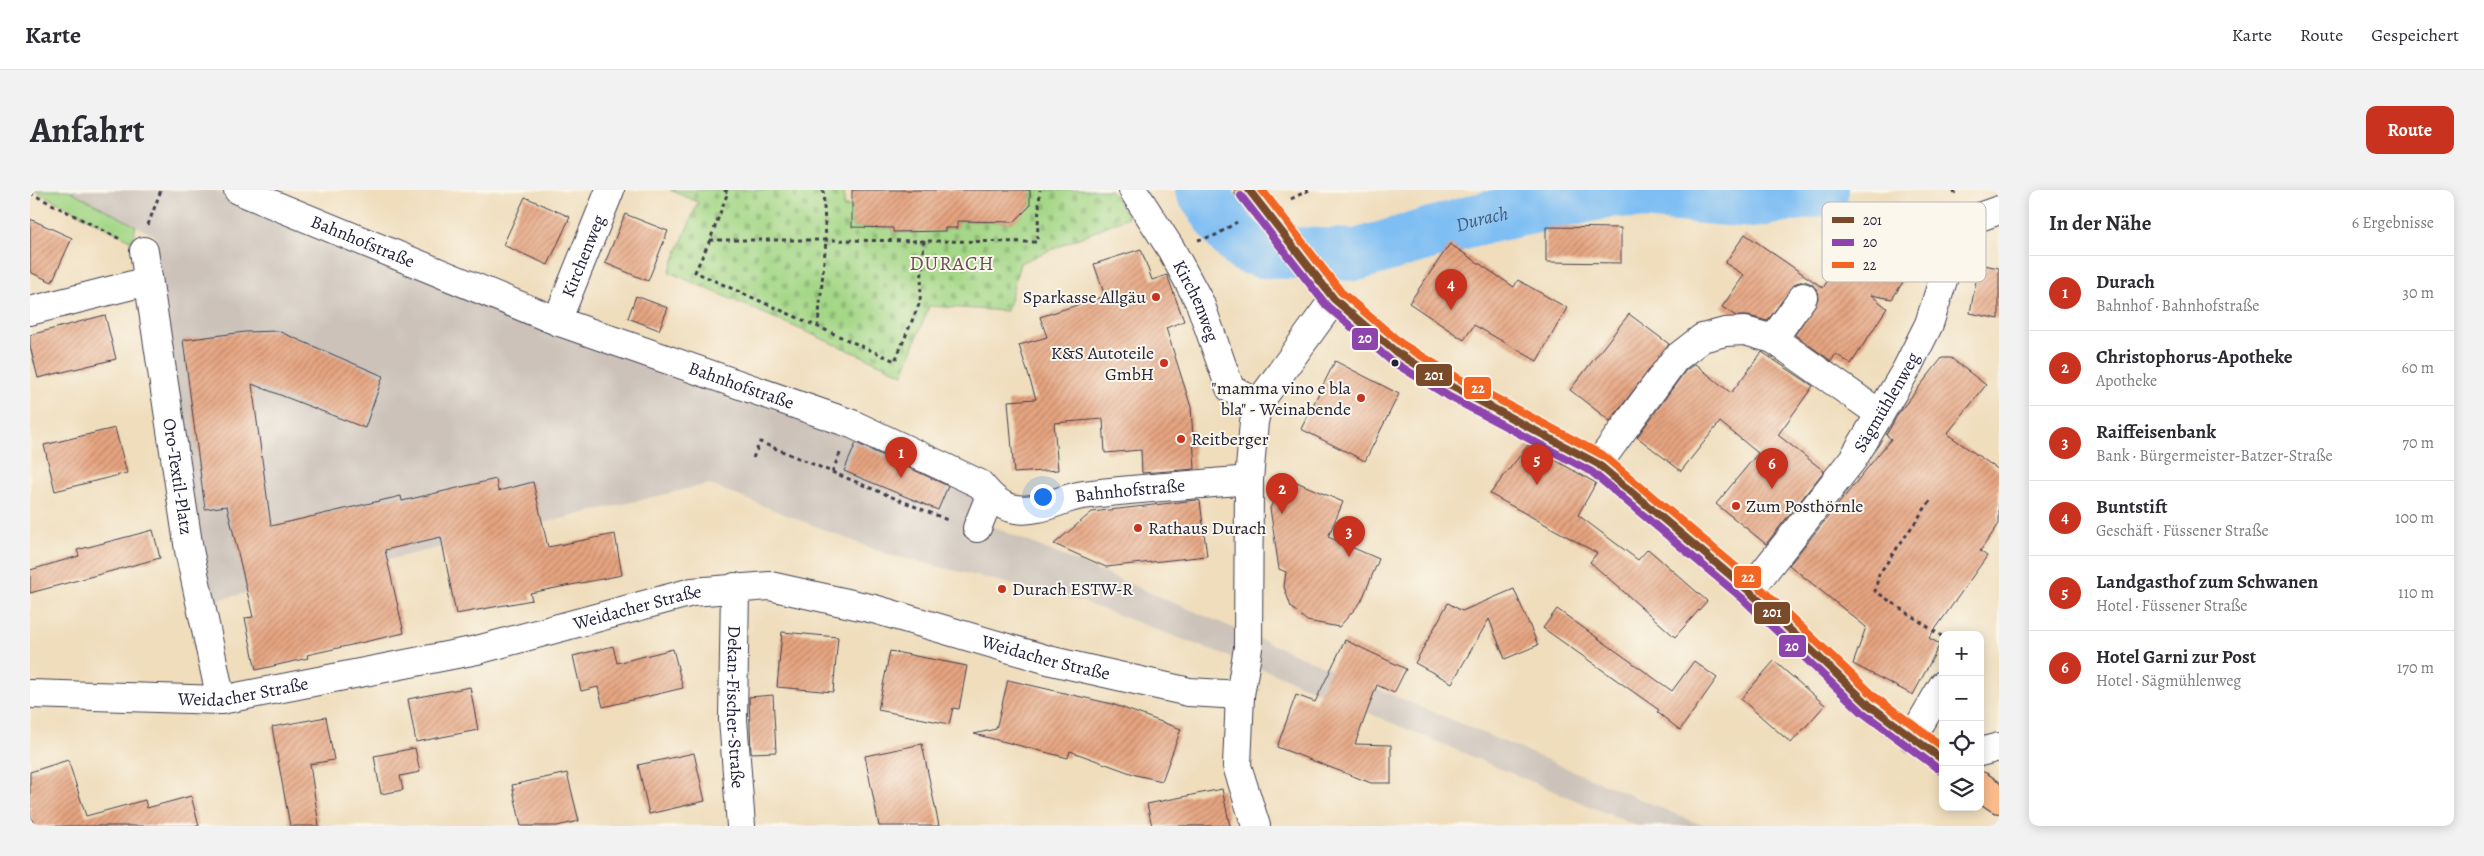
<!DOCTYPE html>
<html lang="de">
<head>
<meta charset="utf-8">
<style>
  :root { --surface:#fff; --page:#f2f2f3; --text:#2b2b33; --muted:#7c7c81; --line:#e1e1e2; --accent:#c8321e }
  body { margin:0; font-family:Alegreya,serif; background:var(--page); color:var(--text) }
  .controls { position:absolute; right:15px; bottom:15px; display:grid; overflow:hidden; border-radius:10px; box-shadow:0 2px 12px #0003 }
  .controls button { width:45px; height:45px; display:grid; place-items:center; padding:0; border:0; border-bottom:1px solid var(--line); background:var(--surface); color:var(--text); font:25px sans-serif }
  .you { position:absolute; left:1012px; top:306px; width:18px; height:18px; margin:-12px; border:4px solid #fff; border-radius:50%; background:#1a73e8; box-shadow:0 0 0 8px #1a73e833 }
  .badge { display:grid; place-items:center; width:32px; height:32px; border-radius:50%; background:var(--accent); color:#fff; font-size:16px; font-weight:700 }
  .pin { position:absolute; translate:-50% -41px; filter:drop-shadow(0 1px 2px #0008) }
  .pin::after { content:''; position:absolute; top:26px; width:18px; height:15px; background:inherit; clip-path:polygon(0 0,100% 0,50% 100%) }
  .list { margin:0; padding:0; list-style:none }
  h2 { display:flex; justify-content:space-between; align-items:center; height:65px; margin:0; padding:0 20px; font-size:21px }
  h2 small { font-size:16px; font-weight:400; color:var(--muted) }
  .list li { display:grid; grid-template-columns:32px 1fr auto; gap:15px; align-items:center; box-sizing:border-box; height:75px; padding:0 20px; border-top:1px solid var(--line) }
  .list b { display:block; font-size:19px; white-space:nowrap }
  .list p { margin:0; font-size:16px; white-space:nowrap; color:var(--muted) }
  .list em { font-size:16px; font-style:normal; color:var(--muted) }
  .icon { flex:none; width:28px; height:28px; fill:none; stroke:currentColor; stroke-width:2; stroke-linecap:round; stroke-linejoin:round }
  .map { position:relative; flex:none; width:1969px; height:636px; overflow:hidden; border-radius:10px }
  header { display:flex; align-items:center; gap:30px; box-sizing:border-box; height:70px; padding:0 25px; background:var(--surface); border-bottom:1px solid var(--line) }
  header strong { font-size:24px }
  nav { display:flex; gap:28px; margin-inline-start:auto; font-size:18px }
  .intro { display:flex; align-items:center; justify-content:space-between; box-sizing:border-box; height:120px; padding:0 30px }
  h1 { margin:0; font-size:35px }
  .button { padding:12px 22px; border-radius:10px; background:var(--accent); color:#fff; font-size:18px; font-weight:700 }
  main { display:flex; gap:30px; padding:0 30px }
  aside { flex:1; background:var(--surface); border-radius:10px; box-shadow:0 2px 12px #0003 }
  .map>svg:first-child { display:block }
  .industrial { fill:#ccc2b9 }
  .grass { fill:#a4d787; stroke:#637c61 }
  .cemetery { fill:url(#cemetery-stones); stroke:#637c61 }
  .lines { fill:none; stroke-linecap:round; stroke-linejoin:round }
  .river { stroke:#7ebef3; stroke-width:52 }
  .building { fill:url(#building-hatch) }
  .minor-casing { stroke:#413e4e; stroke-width:30 }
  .major-casing { stroke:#413e4e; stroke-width:30 }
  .path { stroke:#413e4e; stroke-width:3; stroke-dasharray:4 4; stroke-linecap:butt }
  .minor { stroke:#fff; stroke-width:28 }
  .major { stroke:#fabc8b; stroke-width:28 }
  .bus-1-casing { stroke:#fbf7ec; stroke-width:11 }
  .bus-2-casing { stroke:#fbf7ec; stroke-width:11 }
  .bus-3-casing { stroke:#fbf7ec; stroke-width:11 }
  .bus-1 { stroke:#7a4b2a; stroke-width:8 }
  .bus-2 { stroke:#8e44ad; stroke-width:8 }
  .bus-3 { stroke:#f26522; stroke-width:8 }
  .poi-dot { fill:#c8321e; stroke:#fbf7ec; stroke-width:2 }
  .bus-dot { fill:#22223b; stroke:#fbf7ec; stroke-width:2 }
  .labels { text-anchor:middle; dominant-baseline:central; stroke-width:4; stroke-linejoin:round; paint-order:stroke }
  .street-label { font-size:18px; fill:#22223b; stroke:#fbf7ec }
  .poi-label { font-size:18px; fill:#22223b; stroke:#fbf7ec; text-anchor:start }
  .water-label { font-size:19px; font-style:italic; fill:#42597b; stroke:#fbf7ec }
  .quarter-label { font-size:20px; letter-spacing:1px; fill:#675053; stroke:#fbf7ec }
  .key { fill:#fbf7ec; stroke:#bab7b7; stroke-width:1 }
  .key-label { font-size:14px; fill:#22223b }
  .line-badge { stroke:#fbf7ec; stroke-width:2 }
  .badge-label { font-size:14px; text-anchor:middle; font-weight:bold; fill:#fff }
</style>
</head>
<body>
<header>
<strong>Karte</strong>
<nav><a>Karte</a><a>Route</a><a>Gespeichert</a></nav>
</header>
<div class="intro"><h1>Anfahrt</h1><a class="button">Route</a></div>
<main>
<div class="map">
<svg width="1969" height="636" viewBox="0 0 1969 636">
  <defs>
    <pattern id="cemetery-stones" width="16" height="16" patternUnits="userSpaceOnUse" patternTransform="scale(1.25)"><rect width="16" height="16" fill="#a4d787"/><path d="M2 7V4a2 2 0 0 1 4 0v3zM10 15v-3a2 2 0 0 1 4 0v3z" fill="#8db875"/></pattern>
    <pattern id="building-hatch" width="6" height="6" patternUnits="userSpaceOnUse" patternTransform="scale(1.25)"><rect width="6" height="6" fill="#e6a480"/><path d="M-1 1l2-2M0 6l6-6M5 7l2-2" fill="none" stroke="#ba856a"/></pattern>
  </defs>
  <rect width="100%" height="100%" fill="#fbf7ec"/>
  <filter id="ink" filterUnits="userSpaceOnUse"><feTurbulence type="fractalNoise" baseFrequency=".02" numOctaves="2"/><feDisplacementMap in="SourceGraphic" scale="10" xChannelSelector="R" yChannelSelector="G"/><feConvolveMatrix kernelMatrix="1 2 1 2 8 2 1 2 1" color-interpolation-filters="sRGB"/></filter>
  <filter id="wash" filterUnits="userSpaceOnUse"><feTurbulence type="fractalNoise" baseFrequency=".0096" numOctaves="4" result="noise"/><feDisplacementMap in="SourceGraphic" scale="20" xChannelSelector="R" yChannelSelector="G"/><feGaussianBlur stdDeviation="1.12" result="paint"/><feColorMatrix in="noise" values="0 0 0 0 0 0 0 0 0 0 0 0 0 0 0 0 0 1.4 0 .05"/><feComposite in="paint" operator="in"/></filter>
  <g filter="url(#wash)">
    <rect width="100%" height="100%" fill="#efddbc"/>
    <polygon class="industrial" points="39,0 184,0 254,30 948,296 947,330 1674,636 1607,636 1248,485 1050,411 856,364 678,294 179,412 122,65 125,46"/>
    <polygon class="grass" points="4,0 39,0 106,36 102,51"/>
    <polygon class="cemetery" points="640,0 814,0 814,16 822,16 822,37 863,38 863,42 886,42 887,38 915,41 915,38 927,38 927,31 983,32 1000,16 1000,0 1081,0 1098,27 990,73 977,121 899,116 873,184 639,82 668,12"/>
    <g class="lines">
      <path class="river" id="s1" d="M1171 0 1201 43 1215 57 1231 62 1326 65 1450 29 1584 1 1724 12 1793 0"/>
    </g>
    <g id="blocks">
      <g class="building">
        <polygon points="822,0 1000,0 1000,16 984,32 927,31 927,38 915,38 915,41 863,42 863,38 822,37"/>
        <polygon points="495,7 540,27 518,75 473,55"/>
        <polygon points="595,24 638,41 618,91 575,73"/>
        <polygon points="0,29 42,48 22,92 0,82"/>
        <polygon points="1835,32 1890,66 1862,109 1841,105 1857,118 1821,174 1806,164 1801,171 1765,145 1788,109 1787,100 1782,94 1774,91 1766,93 1737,131 1719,126 1706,126 1692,117 1714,85 1695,73 1715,44 1793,98"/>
        <polygon points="1516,37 1591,38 1591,73 1516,72"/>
        <polygon points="1420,54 1484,97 1488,90 1537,118 1507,171 1444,135 1434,150 1379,113"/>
        <polygon points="1111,59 1122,90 1137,85 1154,131 1136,138 1161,217 1165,279 1112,283 1111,260 1075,263 1073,229 1024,233 1028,280 984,283 978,211 1006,209 989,155 1017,147 1010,127 1075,106 1064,74"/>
        <polygon points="1949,74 1969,78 1969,129 1940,123"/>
        <polygon points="606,106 638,118 629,140 598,128"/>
        <polygon points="1599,124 1639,154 1580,231 1540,200"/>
        <polygon points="75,125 86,169 8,188 0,156 0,145"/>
        <polygon points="248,141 353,186 335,238 222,194 241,336 371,306 372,311 466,289 468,301 503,292 518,357 585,344 592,385 500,403 502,410 426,424 411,347 355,360 374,443 277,465 278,468 226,480 215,428 223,427 197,316 175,319 153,150 215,142"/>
        <polygon points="1732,162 1783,196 1748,245 1794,281 1736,354 1686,314 1728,263 1690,232 1651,281 1607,247 1656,180 1665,174 1701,203"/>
        <polygon points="1912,168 1921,168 1956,195 1917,244 1969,280 1969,334 1950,361 1957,366 1899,448 1910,454 1883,505 1823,474 1836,437 1759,375 1861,249 1856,245 1870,221"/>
        <polygon points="1305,171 1369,204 1335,271 1271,239"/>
        <polygon points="85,238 97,283 25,301 14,255"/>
        <polygon points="826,253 918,296 908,320 814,281"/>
        <polygon points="1498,255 1566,293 1548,325 1608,370 1618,359 1677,411 1645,447 1560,372 1567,363 1460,304"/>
        <polygon points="1255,287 1313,312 1298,347 1349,369 1331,412 1309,437 1277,431 1261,417 1254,397 1256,382 1249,379 1240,318"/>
        <polygon points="1167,310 1170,311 1177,366 1076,377 1024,354 1062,322"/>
        <polygon points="123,340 130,368 0,403 0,380 49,366 47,360"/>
        <polygon points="1484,399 1508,455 1475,469 1459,429 1422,493 1385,473 1418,413 1432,421"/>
        <polygon points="1527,419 1642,501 1664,471 1687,488 1650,540 1627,522 1629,520 1513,438"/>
        <polygon points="752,442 808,447 803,502 747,497"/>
        <polygon points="1315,450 1376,479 1364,503 1347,495 1325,554 1361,555 1361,593 1341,593 1247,557 1266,505 1285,512"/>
        <polygon points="583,456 587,473 643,459 653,498 573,517 568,497 551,501 543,466"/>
        <polygon points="860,461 937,476 929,519 923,518 919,534 848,520"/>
        <polygon points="1744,471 1795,515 1761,553 1711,509"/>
        <polygon points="978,490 1082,514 1151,539 1132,591 1106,585 1040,561 1038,568 944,544 966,539"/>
        <polygon points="440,497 448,540 386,552 378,509"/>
        <polygon points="743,505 746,562 721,563 719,507"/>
        <polygon points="296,527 304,570 280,574 289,636 260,636 242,537"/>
        <polygon points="892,554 909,636 849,636 835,566"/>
        <polygon points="385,558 390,582 370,586 373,600 351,604 344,566"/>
        <polygon points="664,563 675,611 619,624 608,575"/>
        <polygon points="38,570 56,626 115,610 117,618 161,606 169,636 4,636 0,624 0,582"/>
        <polygon points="537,583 549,631 527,636 491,636 482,595"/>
        <polygon points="1192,599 1200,636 1122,636 1117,614"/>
      </g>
    </g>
  </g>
  <g filter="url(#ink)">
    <use href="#blocks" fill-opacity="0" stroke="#413e4e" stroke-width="1"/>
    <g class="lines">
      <g class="minor-casing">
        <g id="minor">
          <path id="s2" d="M208 0 527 131 822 234 950 294C960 306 970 317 986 319 1010 323 1031 308 1053 305 1108 298 1164 295 1219 290"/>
          <path id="s3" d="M1103 0 1141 59 1170 113 1200 198 1228 214"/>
          <path id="s4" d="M114 61 159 360 191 510"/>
          <polyline points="0,121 118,91"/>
          <path id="s5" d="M527 131 580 0"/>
          <polyline points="1743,149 1773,107"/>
          <polyline points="1568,274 1645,169 1672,148 1695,142 1715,141 1743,149 1850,224"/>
          <polyline points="947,338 960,306"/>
          <path id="s6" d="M705 397 703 529 711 636"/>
          <path id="s7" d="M1719 401 1823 269 1876 180 1899 134 1929 40 1941 30 1969 20"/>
          <path id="s8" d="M0 504 191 510 447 460 662 402 740 396 844 419 1022 471 1159 502 1210 505"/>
          <polyline points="1882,548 1913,495"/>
          <polyline points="1950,562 1969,557"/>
          <polyline points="1226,636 1207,576 1210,505 1218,458 1219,290 1224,232 1228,214 1304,109"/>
        </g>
      </g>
      <g class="major-casing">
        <g id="major">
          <polyline points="1219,0 1304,109 1366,162 1423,197 1568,274 1719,401 1839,515 1913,570"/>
          <polyline points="1950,596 1969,609"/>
        </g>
      </g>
      <g class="path">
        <polyline points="694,0 698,2 680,50 665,82 865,171 890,112 894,50"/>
        <polyline points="793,0 796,50 1007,52 1010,0"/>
        <polyline points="1924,0 1925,7"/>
        <polyline points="0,3 90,49"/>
        <polyline points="1261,9 1279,0"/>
        <polyline points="118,35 131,0"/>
        <polyline points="680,50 796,50 788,135"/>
        <polyline points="1168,50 1186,45 1207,32"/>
        <polyline points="723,268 730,252 802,282 811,261"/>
        <polyline points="802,282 920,331"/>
        <polyline points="1900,311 1849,384 1845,401 1913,447"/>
      </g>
      <use href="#minor" class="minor"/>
      <use href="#major" class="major"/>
      <g class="bus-1-casing">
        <polyline id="bus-1" points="1219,0 1304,109 1366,162 1423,197 1568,274 1719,401 1839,515 1913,570"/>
      </g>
      <g class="bus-2-casing">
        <polyline id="bus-2" points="1211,6 1297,116 1360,170 1418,206 1562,282 1712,408 1832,522 1907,578"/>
      </g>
      <g class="bus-3-casing">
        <polyline id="bus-3" points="1232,0 1311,102 1372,154 1428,188 1574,266 1725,393 1845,507 1913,557"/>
      </g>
      <use href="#bus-1" class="bus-1"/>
      <use href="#bus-2" class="bus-2"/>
      <use href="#bus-3" class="bus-3"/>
    </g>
  </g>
  <g class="poi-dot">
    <circle cx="1126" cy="107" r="5"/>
    <circle cx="1134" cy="173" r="5"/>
    <circle cx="1331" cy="208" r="5"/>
    <circle cx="1151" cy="249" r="5"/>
    <circle cx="1706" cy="316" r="5"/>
    <circle cx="1108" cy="338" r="5"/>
    <circle cx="972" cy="399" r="5"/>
  </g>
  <circle class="bus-dot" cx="1365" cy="173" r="4.5"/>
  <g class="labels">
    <g class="street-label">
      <text stroke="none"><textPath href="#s2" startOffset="135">Bahnhofstraße</textPath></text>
      <text stroke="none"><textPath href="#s5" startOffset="70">Kirchenweg</textPath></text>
      <text stroke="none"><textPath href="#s3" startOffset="128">Kirchenweg</textPath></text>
      <text stroke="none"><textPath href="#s2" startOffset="540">Bahnhofstraße</textPath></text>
      <text stroke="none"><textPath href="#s7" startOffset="234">Sägmühlenweg</textPath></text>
      <text stroke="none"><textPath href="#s4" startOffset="228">Oro-Textil-Platz</textPath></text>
      <text stroke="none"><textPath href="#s2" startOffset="960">Bahnhofstraße</textPath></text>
      <text stroke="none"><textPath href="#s8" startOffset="618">Weidacher Straße</textPath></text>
      <text stroke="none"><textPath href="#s8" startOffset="1038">Weidacher Straße</textPath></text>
      <text stroke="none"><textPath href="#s8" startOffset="214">Weidacher Straße</textPath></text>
      <text stroke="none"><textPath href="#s6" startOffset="120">Dekan-Fischer-Straße</textPath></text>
    </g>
    <g class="poi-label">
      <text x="1116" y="107" text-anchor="end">Sparkasse Allgäu</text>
      <text x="1124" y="163" text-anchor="end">K&amp;S Autoteile<tspan x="1124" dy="21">GmbH</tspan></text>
      <text x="1321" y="198" text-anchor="end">"mamma vino e bla<tspan x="1321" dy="21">bla" - Weinabende</tspan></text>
      <text x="1161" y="249">Reitberger</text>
      <text x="1716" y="316">Zum Posthörnle</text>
      <text x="1118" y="338">Rathaus Durach</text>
      <text x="982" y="399">Durach ESTW-R</text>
    </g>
    <g class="water-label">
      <text stroke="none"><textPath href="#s1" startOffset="315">Durach</textPath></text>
    </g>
    <g class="quarter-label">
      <text x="922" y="73">DURACH</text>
    </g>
  </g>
  <rect x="1792" y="12" width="164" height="80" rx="8" class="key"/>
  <rect x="1802" y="27" width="22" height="6" fill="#7a4b2a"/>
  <rect x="1802" y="49" width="22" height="7" fill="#8e44ad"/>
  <rect x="1802" y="72" width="22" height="6" fill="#f26522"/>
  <g class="key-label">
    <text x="1833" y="35">201</text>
    <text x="1833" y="57">20</text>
    <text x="1833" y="80">22</text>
  </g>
  <g class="line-badge">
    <rect x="1321" y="137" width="28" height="24" rx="5" fill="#8e44ad"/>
    <rect x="1385" y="173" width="38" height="24" rx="5" fill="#7a4b2a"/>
    <rect x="1433" y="186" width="29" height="24" rx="5" fill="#f26522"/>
    <rect x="1703" y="375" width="29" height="24" rx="5" fill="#f26522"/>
    <rect x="1723" y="411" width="38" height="24" rx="5" fill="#7a4b2a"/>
    <rect x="1748" y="444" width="29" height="24" rx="5" fill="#8e44ad"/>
  </g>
  <g class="badge-label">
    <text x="1335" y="153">20</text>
    <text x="1404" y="190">201</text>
    <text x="1448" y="203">22</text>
    <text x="1718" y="392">22</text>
    <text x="1742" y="427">201</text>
    <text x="1762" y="461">20</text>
  </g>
</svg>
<div class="controls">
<button>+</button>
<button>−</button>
<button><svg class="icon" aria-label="locate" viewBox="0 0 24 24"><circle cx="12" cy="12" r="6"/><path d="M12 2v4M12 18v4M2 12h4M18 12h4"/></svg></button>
<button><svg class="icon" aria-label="layers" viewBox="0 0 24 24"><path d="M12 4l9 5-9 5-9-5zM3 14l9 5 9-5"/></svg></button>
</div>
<div class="you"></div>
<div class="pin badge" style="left:871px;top:288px">1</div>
<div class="pin badge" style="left:1252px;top:324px">2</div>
<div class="pin badge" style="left:1319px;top:367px">3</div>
<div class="pin badge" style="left:1421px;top:120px">4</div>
<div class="pin badge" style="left:1507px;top:295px">5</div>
<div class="pin badge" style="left:1742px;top:299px">6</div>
</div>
<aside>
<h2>In der Nähe<small>6 Ergebnisse</small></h2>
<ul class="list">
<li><span class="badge">1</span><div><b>Durach</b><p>Bahnhof · Bahnhofstraße</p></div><em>30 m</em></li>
<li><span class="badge">2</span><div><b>Christophorus-Apotheke</b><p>Apotheke</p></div><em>60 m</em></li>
<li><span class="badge">3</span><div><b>Raiffeisenbank</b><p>Bank · Bürgermeister-Batzer-Straße</p></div><em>70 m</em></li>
<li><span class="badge">4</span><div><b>Buntstift</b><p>Geschäft · Füssener Straße</p></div><em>100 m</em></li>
<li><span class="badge">5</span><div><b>Landgasthof zum Schwanen</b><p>Hotel · Füssener Straße</p></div><em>110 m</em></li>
<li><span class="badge">6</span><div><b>Hotel Garni zur Post</b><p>Hotel · Sägmühlenweg</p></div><em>170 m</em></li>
</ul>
</aside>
</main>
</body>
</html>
